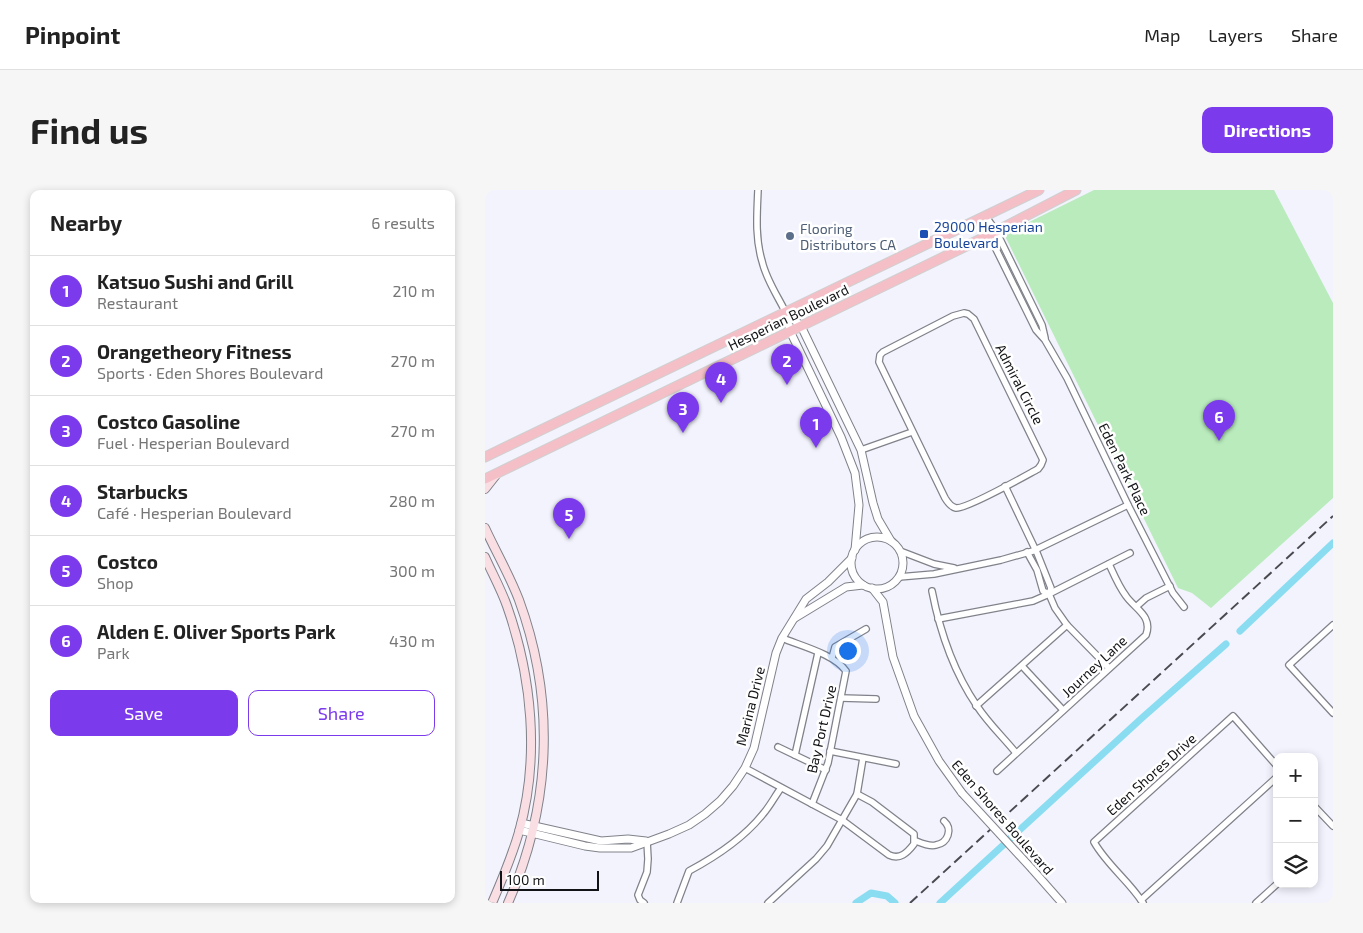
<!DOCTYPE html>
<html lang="en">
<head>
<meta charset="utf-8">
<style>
  :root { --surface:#fff; --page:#f6f6f6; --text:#222; --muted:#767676; --line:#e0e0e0; --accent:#7c3aed }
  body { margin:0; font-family:"Exo 2",sans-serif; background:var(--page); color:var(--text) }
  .controls { position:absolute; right:15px; bottom:15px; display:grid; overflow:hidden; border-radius:10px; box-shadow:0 2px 8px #0003 }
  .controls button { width:45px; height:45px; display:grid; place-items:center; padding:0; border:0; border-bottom:1px solid var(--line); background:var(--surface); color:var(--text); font:25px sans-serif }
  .scale { position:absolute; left:15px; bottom:12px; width:99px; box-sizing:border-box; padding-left:5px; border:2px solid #121316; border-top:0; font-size:14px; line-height:18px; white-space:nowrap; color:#121316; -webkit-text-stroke:4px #fff; paint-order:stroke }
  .you { position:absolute; left:362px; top:460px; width:18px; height:18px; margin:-12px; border:4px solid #fff; border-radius:50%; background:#1a73e8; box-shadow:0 0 0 8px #1a73e833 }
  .badge { display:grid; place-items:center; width:32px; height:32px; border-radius:50%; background:var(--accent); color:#fff; font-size:16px; font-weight:700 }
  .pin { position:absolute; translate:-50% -41px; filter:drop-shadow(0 1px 2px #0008) }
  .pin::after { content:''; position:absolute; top:26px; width:18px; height:15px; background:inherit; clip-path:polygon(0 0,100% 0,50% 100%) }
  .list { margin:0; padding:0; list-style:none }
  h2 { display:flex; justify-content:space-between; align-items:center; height:65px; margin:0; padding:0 20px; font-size:21px }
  h2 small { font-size:16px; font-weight:400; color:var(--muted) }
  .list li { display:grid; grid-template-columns:32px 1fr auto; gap:15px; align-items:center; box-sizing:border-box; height:70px; padding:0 20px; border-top:1px solid var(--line) }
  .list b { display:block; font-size:19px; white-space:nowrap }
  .list p { margin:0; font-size:16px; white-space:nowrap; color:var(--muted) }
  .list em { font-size:16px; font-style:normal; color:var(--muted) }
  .actions { display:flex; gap:10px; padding:15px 20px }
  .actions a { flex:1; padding:11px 0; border:1px solid var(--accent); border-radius:10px; text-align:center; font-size:18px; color:var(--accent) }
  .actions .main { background:var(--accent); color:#fff }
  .icon { flex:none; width:28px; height:28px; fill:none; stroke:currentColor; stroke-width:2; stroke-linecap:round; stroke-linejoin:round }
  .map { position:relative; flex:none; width:848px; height:713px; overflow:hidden; border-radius:10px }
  header { display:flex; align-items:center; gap:30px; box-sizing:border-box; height:70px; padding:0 25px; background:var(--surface); border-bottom:1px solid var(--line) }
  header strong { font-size:24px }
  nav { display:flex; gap:28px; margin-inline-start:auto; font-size:18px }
  .intro { display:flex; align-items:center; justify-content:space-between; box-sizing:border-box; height:120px; padding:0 30px }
  h1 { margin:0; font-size:35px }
  .button { padding:12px 22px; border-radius:10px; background:var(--accent); color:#fff; font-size:18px; font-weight:700 }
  main { display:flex; gap:30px; padding:0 30px }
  aside { flex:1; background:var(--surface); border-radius:10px; box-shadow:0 2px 8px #0003 }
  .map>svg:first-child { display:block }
  .green { fill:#b9ebbd }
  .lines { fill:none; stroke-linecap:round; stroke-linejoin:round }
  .canal { stroke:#8adcf0; stroke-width:7 }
  .minor-casing { stroke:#80828a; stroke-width:8 }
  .tertiary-casing { stroke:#80828a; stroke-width:9 }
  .secondary-casing { stroke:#80828a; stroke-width:10 }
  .primary-casing { stroke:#d0d0d0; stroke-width:11 }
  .minor { stroke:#fff; stroke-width:5.5 }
  .tertiary { stroke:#fff; stroke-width:7 }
  .secondary { stroke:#f9dfe3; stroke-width:8 }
  .primary { stroke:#f4bfc7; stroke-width:9 }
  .rail { stroke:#494a4f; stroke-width:2; stroke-dasharray:10 5; stroke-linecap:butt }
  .tertiary-bridge-casing { stroke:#80828a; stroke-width:9; stroke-linecap:butt }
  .tertiary-bridge { stroke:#fff; stroke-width:7 }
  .transit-dot { fill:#1a4fb4; stroke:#fff; stroke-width:2 }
  .service-dot { fill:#5c6f8a; stroke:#fff; stroke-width:2 }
  .labels { text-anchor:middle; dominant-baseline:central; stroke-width:5; stroke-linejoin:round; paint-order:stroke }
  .transit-label { font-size:14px; fill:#164399; stroke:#fff; text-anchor:start }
  .service-label { font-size:14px; fill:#4e5e75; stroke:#fff; text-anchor:start }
  .street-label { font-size:14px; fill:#121316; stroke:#fff }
</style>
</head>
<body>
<header>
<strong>Pinpoint</strong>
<nav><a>Map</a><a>Layers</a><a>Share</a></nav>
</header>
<div class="intro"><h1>Find us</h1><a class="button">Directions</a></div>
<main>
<aside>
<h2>Nearby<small>6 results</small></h2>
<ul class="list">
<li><span class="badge">1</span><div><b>Katsuo Sushi and Grill</b><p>Restaurant</p></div><em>210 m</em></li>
<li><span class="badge">2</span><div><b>Orangetheory Fitness</b><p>Sports · Eden Shores Boulevard</p></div><em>270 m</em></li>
<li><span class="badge">3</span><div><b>Costco Gasoline</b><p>Fuel · Hesperian Boulevard</p></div><em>270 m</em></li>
<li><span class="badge">4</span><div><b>Starbucks</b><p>Café · Hesperian Boulevard</p></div><em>280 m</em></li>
<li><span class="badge">5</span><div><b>Costco</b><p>Shop</p></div><em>300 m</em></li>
<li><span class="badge">6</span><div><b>Alden E. Oliver Sports Park</b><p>Park</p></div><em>430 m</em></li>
</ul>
<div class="actions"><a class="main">Save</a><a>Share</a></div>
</aside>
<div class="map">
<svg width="848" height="713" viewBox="0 0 848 713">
  <rect width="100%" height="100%" fill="#f2f3fd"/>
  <polygon class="green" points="609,0 789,0 848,113 848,308 726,418 707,403 693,398 521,48 522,43 526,41"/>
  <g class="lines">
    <g class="canal">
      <polyline points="755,441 848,353"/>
      <polyline points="371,713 386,703 402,706 410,713"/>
      <polyline points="455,713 658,527 741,454"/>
    </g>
    <g class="minor-casing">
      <g id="minor">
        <path d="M273 0C272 24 270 48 277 71 281 89 292 105 300 121"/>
        <polyline points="501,26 504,45 551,140 560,150 582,188 643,315 688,403 699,417"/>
        <polyline points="502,28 511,41 557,135 560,148"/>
        <path d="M479 123 483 124 489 129 558 270 556 275 553 279C540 286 482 319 471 318 466 317 463 313 460 308L394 172 395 165 398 162 468 126Z"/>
        <polyline points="376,260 427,242"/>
        <polyline points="520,296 552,363 566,398 564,404 570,418 582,435 624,478"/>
        <polyline points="415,361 449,374 469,378"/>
        <polyline points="542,362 552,380 558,401 564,404"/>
        <polyline points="414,387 449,384 516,370 548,361 643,315"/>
        <path d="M447 401C455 442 468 481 492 516 503 533 518 547 531 563"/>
        <polyline points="652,416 661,408 685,396"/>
        <polyline points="453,429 548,411 564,404 645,363"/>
        <polyline points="848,435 804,475 848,523"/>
        <path d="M297 448C316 456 349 464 361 481L343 573 327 614"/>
        <polyline points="347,468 350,457 381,439"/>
        <polyline points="537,476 578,520"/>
        <polyline points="356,508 391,509"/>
        <polyline points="491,516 582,435"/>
        <polyline points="293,557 341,580"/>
        <polyline points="345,561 411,574"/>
        <polyline points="310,565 333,463"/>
        <path d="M260 578 357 630 404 665C415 670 422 663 429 654V644L387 612 372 604"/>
        <path d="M512 581 661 445C668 426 650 419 641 406 634 397 629 385 624 374"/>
        <polyline points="829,616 848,636"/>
        <path d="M431 651C436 653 445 657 451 655 463 653 468 639 459 631"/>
        <polyline points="656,710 792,587"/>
        <polyline points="159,713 155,710 153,705 162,682 163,669 162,651"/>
        <path d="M192 713 204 681C232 666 258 649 278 624 285 616 290 606 296 598"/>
        <polyline points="283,713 331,669 342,656 372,604 378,568"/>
        <path d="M658 713C644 691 622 675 609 652L748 526 792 576"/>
        <polyline points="771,713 792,694"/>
      </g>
    </g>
    <g class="tertiary-casing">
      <g id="tertiary">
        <polyline points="300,121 316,136 376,260 388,313 393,329 406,351"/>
        <polyline points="301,123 305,141 356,247 370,283 374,315 370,360"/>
        <circle cx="392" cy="373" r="26"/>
        <polyline points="387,398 398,412 408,467 429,526 454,571 477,603"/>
        <polyline points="310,428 361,397 378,395"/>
        <polyline points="36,633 116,651 143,649 161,651"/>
        <polyline points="34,640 100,656 115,658 146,658 184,644 204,635 220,624 235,611 248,596 260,578 269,558 291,463 297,448 321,409 343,392 367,368"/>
        <polyline points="547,679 577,713"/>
      </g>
    </g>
    <g class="secondary-casing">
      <g id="secondary">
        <polyline points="0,299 11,285"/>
        <path d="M0 338C11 362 25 386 34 410 71 511 66 616 23 713"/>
        <path d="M0 367C7 383 16 399 22 416 47 487 55 568 34 642 27 666 17 690 7 713"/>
      </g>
    </g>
    <g class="primary-casing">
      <g id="primary">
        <polyline points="0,267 554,0"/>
        <polyline points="0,289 504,45 591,0"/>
      </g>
    </g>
    <use href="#minor" class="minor"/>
    <use href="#tertiary" class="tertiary"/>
    <use href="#secondary" class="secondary"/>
    <use href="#primary" class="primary"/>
    <polyline class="rail" points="425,713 848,326"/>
    <g class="tertiary-bridge-casing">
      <polyline id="tertiary-bridge" points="477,603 547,679"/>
    </g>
    <use href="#tertiary-bridge" class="tertiary-bridge"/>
  </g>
  <rect class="transit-dot" x="434" y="39" width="10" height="10" rx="2.5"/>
  <circle class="service-dot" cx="305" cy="46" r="5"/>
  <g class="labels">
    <g class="transit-label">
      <text x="449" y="36">29000 Hesperian<tspan x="449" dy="16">Boulevard</tspan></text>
    </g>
    <g class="service-label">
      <text x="315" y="38">Flooring<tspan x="315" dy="16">Distributors CA</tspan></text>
    </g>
    <g class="street-label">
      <text transform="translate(303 127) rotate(-26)">Hesperian Boulevard</text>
      <text transform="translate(535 194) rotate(63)">Admiral Circle</text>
      <text transform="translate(640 279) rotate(64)">Eden Park Place</text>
      <text transform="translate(609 476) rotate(-43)">Journey Lane</text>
      <text transform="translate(265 516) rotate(-76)">Marina Drive</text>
      <text transform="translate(336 539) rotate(-77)">Bay Port Drive</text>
      <text transform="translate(666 584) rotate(-42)">Eden Shores Drive</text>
      <text transform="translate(518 627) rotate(49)">Eden Shores Boulevard</text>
    </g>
  </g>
</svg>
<div class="controls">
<button>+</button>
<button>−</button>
<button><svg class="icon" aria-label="layers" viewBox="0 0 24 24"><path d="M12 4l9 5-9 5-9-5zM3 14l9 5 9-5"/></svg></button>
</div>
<div class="scale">100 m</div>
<div class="you"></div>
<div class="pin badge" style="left:331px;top:258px">1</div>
<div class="pin badge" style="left:302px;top:195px">2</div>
<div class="pin badge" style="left:198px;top:243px">3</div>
<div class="pin badge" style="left:236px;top:213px">4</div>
<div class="pin badge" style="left:84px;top:349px">5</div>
<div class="pin badge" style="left:734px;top:251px">6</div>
</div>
</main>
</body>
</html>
